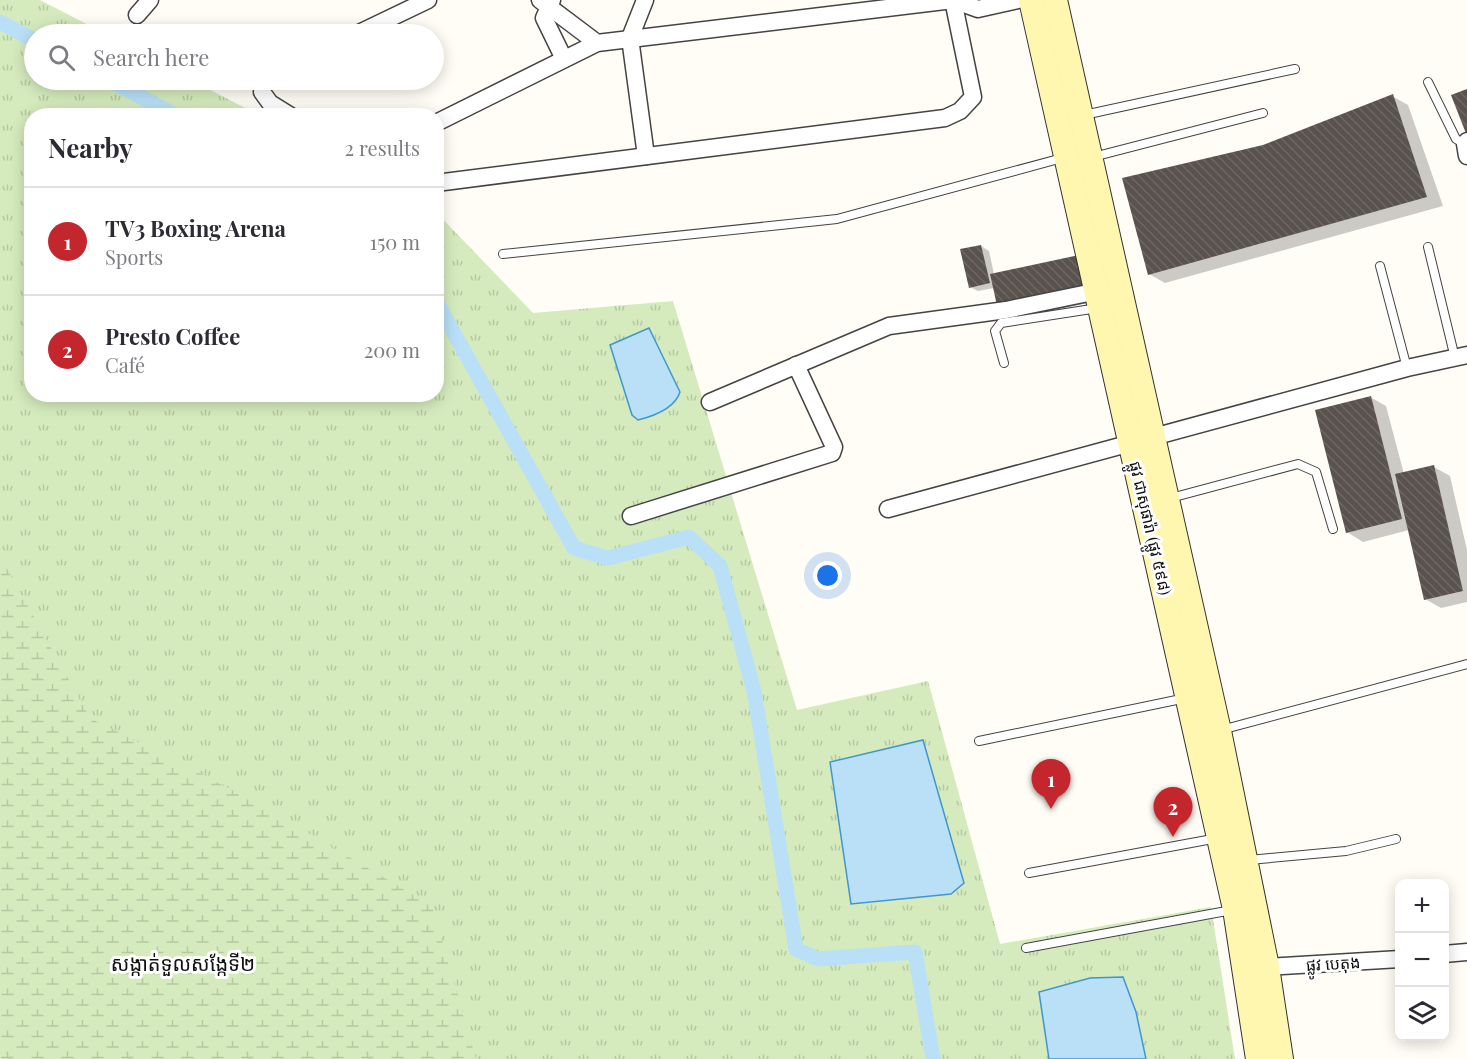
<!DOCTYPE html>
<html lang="en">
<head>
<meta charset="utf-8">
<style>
  :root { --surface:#fff; --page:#f2f2f3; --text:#2b2b33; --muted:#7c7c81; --line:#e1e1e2; --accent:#c4262e }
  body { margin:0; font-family:"Playfair Display","Noto Sans Khmer",serif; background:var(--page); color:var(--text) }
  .controls { position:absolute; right:18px; bottom:18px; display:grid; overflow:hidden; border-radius:12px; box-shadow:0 3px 15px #0003 }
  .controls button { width:54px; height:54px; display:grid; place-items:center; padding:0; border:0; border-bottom:2px solid var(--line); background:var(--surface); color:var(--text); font:30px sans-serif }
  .you { position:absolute; left:828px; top:576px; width:21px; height:21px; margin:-15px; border:4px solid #fff; border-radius:50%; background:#1a73e8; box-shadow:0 0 0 9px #1a73e833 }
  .badge { display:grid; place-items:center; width:39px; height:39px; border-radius:50%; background:var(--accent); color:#fff; font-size:20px; font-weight:700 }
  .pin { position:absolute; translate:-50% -50px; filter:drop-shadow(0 2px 3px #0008) }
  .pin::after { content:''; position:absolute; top:32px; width:21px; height:18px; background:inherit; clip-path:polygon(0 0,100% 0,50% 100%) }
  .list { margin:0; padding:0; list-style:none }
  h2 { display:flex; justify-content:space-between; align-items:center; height:78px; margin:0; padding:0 24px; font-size:26px }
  h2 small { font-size:20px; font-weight:400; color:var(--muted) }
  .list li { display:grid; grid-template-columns:39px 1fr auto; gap:18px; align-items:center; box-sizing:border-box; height:108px; padding:0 24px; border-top:2px solid var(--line) }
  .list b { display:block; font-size:22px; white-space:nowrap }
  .list p { margin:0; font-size:20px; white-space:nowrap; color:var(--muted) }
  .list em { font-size:20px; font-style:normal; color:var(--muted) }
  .icon { flex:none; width:33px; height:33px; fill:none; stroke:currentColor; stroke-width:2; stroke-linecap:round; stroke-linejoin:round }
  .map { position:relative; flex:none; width:1467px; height:1059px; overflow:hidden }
  .search { position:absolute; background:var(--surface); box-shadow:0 3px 15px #0003; left:24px; top:24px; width:420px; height:66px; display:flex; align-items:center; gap:15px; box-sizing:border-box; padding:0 21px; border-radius:33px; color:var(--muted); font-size:22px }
  .panel { position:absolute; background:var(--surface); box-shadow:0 3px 15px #0003; left:24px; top:108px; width:420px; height:294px; border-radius:24px }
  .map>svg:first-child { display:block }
  .grass { fill:url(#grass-tufts) }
  .wetland { fill:url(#wetland-marsh) }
  .water { fill:#b9e0f7; stroke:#3f96cf; stroke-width:1.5 }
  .shadow { fill:#0003 }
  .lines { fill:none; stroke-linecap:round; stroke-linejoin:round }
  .canal { stroke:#b9e0f7; stroke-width:15 }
  .building { fill:url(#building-back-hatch) }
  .lane-casing { stroke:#444; stroke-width:10 }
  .street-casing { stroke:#444; stroke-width:19 }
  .secondary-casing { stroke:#333; stroke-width:26 }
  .lane { stroke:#fff; stroke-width:8 }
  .street { stroke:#fff; stroke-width:16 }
  .secondary { stroke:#fff6b0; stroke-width:24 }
  .labels { text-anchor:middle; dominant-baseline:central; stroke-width:6; stroke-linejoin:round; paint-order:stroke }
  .street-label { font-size:16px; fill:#111; stroke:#fff }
  .quarter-label { font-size:20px; fill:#111; stroke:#fff }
</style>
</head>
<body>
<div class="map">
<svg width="1467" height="1059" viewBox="0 0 1467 1059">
  <defs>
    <pattern id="grass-tufts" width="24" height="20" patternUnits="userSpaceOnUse" patternTransform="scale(1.5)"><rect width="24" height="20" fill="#d5ebbd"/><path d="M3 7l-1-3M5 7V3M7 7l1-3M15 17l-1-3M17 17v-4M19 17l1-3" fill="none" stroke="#b6c8a1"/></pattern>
    <pattern id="wetland-marsh" width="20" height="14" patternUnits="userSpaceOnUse" patternTransform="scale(1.5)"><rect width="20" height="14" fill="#d5ebbd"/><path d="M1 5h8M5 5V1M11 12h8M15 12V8" fill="none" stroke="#b6c8a1"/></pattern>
    <pattern id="building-back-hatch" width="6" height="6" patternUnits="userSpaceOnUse" patternTransform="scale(1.5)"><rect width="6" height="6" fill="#5a524d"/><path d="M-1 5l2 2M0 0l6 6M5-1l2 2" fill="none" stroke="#6d6662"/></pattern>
  </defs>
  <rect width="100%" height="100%" fill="#fffdf5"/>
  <polygon class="grass" points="0,0 40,0 106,34 34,34 34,80 191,80 259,115 32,116 32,394 436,394 437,213 533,313 673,301 797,710 928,681 1000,944 1211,907 1235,1059 0,1059"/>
  <polygon class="wetland" points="0,556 90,718 256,802 432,906 476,1059 0,1059"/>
  <g class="water">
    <path d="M649 328 680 392C675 408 654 416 638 420L632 415 610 345Z"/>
    <polygon points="923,740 964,883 951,894 851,904 830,762"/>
    <polygon points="1123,977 1136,1012 1146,1059 1049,1059 1039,992 1090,978"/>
  </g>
  <g class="shadow">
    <polygon points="1392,96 1408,105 1443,206 1165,283 1149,274 1264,146"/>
    <polygon points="981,246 989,251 994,274 1102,300 1015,318 999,309 994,288 978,291 970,287"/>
    <polygon points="1370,397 1386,406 1404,474 1434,467 1450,476 1467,550 1467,602 1441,608 1425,599 1409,530 1363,542 1347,532"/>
  </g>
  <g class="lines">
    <g class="canal">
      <polyline points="0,22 34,40"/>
      <polyline points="109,80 177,116"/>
      <polyline points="436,301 574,548 608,558 689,537 720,566 754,691 796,949 818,959 915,952 933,1059"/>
    </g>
  </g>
  <g class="building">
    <polygon points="1467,89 1467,136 1451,95"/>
    <polygon points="1393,94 1427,197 1148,275 1122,178 1263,145"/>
    <polygon points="981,245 990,283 969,288 960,249"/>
    <polygon points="1079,255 1087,291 998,310 990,274"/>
    <polygon points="1371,396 1402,519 1346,533 1315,410"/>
    <polygon points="1434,465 1463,591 1424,600 1395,474"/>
  </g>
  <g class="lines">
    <g class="lane-casing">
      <g id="lane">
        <polyline points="1428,82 1456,139 1465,144"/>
        <polyline points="1084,115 1295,69"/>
        <polyline points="1093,157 1263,113"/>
        <polyline points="1428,247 1455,358"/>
        <polyline points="503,254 837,219 1066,157"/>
        <polyline points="1380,266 1407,368"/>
        <polyline points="1004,363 995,331 1001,323 1098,308"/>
        <polyline points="1167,499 1298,464 1316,472 1333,529"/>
        <polyline points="1221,730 1467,664"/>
        <polyline points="979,741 1186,698"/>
        <polyline points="1249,860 1346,851 1396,839"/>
        <polyline points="1029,873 1218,838"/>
        <polyline points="1026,948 1232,910"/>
      </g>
    </g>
    <g class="street-casing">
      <g id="street">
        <polyline points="540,0 597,43"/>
        <polyline points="552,0 544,18 564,59"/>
        <polyline points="645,0 630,38 646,156"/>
        <polyline points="137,15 150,0"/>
        <polyline points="357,34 428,0"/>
        <polyline points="265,80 262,92 270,103 291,116"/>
        <polyline points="436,123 597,43 953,0 978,9 1018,0"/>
        <polyline points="1467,141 1465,144 1467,156"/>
        <polyline points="436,183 945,118 960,111 973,97 953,0"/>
        <polyline points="710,402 889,326 1006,310 1098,291"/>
        <polyline points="888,509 1407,368 1467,355"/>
        <polyline points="631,516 832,453 834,447 796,365"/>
        <polyline points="1444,954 1467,952"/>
        <polyline points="1267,967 1400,959"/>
      </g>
    </g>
    <g class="secondary-casing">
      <g id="secondary">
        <polyline points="1031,0 1235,909 1258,1059"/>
        <polyline points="1055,0 1219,731 1267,967 1281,1059"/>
      </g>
    </g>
    <use href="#lane" class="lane"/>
    <use href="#street" class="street"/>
    <use href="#secondary" class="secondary"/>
  </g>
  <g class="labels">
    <g class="street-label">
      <text transform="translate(1151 528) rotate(77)">ផ្លូវ ជាសុផារ៉ា (ផ្លូវ ៥៩៨)</text>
      <text transform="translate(1333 963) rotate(-3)">ផ្លូវ បេតុង</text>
    </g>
    <g class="quarter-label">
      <text x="183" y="962">សង្កាត់ទួលសង្កែទី២</text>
    </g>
  </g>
</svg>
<div class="controls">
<button>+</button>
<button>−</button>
<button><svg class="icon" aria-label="layers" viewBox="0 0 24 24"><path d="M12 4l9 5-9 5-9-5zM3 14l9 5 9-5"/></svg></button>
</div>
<div class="you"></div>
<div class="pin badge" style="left:1051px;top:809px">1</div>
<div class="pin badge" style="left:1173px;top:837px">2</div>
<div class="search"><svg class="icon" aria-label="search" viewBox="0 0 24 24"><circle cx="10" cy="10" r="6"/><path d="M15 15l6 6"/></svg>Search here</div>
<section class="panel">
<h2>Nearby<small>2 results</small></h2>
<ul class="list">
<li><span class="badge">1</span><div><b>TV3 Boxing Arena</b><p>Sports</p></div><em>150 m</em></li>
<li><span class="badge">2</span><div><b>Presto Coffee</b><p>Café</p></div><em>200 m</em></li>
</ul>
</section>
</div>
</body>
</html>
